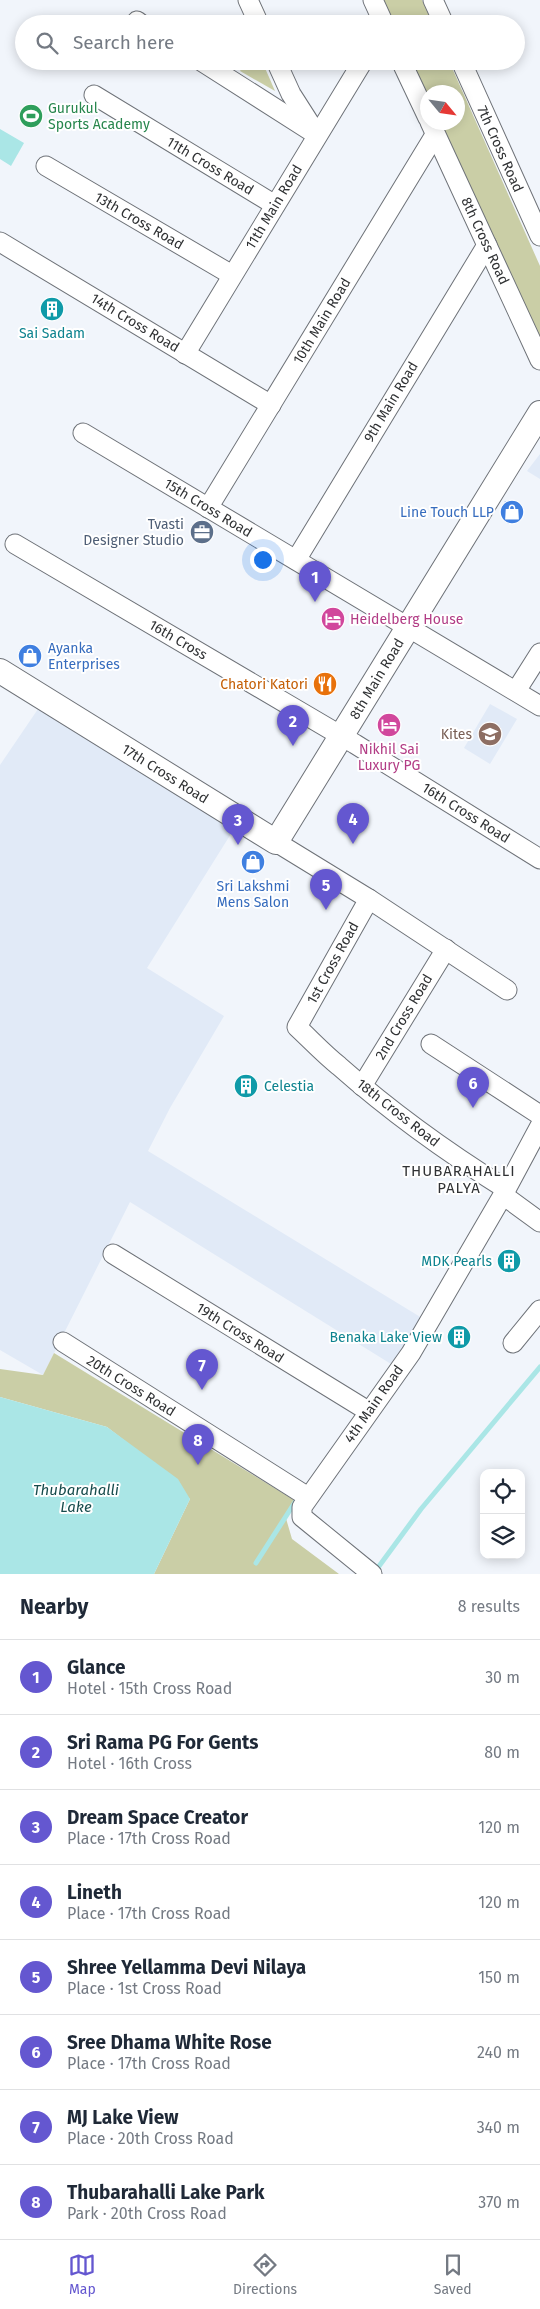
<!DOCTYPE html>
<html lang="en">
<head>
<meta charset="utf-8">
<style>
  :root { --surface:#fff; --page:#f2f2f3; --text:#1f2937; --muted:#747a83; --line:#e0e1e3; --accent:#6457d0 }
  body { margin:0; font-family:"Fira Sans",sans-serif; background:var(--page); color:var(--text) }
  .controls { position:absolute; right:15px; bottom:15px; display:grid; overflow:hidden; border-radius:10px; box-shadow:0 2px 12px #0003 }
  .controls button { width:45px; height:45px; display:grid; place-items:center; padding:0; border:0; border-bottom:1px solid var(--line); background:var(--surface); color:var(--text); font:25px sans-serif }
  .compass { position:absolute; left:420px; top:85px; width:45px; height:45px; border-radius:50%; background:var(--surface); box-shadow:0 2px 12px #0003; rotate:119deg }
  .you { position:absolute; left:262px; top:559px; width:18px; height:18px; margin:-12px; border:4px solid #fff; border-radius:50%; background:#1a73e8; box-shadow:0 0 0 8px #1a73e833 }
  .badge { display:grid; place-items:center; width:32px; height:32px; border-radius:50%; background:var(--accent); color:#fff; font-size:16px; font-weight:700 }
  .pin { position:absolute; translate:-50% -41px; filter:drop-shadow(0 1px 2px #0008) }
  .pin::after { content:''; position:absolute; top:26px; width:18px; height:15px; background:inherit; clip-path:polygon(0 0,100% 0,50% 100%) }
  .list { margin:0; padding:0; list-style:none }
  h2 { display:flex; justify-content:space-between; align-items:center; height:65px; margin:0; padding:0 20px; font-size:21px }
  h2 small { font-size:16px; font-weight:400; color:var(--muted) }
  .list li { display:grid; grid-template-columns:32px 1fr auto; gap:15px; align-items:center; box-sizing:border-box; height:75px; padding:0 20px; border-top:1px solid var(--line) }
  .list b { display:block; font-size:19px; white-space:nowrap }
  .list p { margin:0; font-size:16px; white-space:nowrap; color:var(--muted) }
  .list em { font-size:16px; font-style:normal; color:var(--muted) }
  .icon { flex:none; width:28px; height:28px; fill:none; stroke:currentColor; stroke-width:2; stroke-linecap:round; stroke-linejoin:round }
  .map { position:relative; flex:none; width:540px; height:1574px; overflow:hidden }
  .search { position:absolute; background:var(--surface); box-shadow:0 2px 12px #0003; left:15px; right:15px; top:15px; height:55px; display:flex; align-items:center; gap:12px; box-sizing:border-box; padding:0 18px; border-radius:28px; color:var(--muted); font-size:19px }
  .sheet { height:665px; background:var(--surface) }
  nav { display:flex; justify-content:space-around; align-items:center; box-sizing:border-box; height:70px; border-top:1px solid var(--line); background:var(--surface); font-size:14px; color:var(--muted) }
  nav a { display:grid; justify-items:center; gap:2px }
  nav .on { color:var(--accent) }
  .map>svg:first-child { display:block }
  .built { fill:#e1eaf7 }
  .green { fill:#cacea6 }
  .water { fill:#aae6e6 }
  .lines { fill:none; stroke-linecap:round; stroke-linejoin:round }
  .stream { stroke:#aae6e6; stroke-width:5 }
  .minor-casing { stroke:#6e7278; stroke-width:21 }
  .tertiary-casing { stroke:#6e7278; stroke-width:26 }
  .minor { stroke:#fff; stroke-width:19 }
  .tertiary { stroke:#fff; stroke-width:24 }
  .labels { text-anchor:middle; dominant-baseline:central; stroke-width:4; stroke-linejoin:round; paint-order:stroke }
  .leisure-label { font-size:14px; fill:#27864d; stroke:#fff; text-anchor:start }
  .street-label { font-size:14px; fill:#303234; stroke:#fff }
  .culture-label { font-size:14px; fill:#0d838f; stroke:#fff; text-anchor:end }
  .shop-label { font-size:14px; fill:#366cbe; stroke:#fff; text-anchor:end }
  .service-label { font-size:14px; fill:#4e5e75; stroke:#fff; text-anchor:end }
  .hotel-label { font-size:14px; fill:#b23c85; stroke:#fff; text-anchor:start }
  .food-label { font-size:14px; fill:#c56008; stroke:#fff; text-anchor:end }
  .education-label { font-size:14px; fill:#785e54; stroke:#fff; text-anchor:end }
  .neighbourhood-label { font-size:15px; letter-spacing:1px; fill:#303234; stroke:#fff }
  .water-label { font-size:15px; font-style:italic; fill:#164b4c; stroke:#fff }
</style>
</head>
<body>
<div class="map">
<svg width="540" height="1574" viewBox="0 0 540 1574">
  <rect width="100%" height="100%" fill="#f1f5fb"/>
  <g class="built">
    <polygon points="540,454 540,479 527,471"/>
    <polygon points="490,704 517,719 490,764 464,748"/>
    <polygon points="38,709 234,829 147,968 224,1016 170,1108 148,1151 422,1318 391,1364 130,1202 43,1375 0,1350 0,765"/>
  </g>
  <g class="green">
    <polygon points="383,0 422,0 433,24 394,24"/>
    <polygon points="246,61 262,61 275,91 240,71"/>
    <polygon points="411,61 449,61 540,266 540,344 439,123 458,122 458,92 428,92 427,97"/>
    <polygon points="54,1353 294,1500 285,1515 292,1539 339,1574 154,1574 190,1499 138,1451 107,1427 0,1397 0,1369 43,1375"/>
  </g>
  <g class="water">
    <polygon points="0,129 24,143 11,166 0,159"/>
    <polygon points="0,1397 107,1427 178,1479 190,1499 154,1574 0,1574"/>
  </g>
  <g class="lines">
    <g class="stream">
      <polyline points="256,1563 297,1499"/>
      <polyline points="374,1573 421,1509 540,1367"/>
    </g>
    <g class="minor-casing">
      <g id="minor">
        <polyline points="248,0 259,24"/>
        <polyline points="373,0 384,24"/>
        <polyline points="433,0 444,24"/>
        <polyline points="137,21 141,24"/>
        <polyline points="201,61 317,135"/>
        <polyline points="276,61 291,94 314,130"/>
        <polyline points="401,61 428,118"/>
        <polyline points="461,61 540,236"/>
        <polyline points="94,95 275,205"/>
        <polyline points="430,122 540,360"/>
        <polyline points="46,166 232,275"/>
        <polyline points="0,242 271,405"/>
        <polyline points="185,354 363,61"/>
        <polyline points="83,433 540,706"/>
        <polyline points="208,508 435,135"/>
        <polyline points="15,544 355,744 540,859"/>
        <polyline points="296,560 487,245"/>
        <polyline points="516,691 540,653"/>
        <polyline points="276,842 369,899 507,990"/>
        <path d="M369 899 297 1027C311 1040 324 1054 339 1066 391 1112 448 1153 506 1189"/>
        <polyline points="431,1044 540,1115"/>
        <polyline points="362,1086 446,949"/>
        <polyline points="503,1195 540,1222"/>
        <polyline points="113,1254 368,1411"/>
        <polyline points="63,1342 308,1497"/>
        <polyline points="513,1343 540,1310"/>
        <polyline points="372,1574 302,1517 302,1507 411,1353 503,1195 540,1126"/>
      </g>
    </g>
    <g class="tertiary-casing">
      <polyline id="tertiary" points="0,671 276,842 540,413"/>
    </g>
    <use href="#minor" class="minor"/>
    <use href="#tertiary" class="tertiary"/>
  </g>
  <defs>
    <g id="stadium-disc" transform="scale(1.25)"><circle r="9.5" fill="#2e9e5b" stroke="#fff"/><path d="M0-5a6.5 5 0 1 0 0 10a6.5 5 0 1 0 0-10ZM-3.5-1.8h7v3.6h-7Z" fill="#fff"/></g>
    <g id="building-disc" transform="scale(1.25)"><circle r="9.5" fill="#0f9aa8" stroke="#fff"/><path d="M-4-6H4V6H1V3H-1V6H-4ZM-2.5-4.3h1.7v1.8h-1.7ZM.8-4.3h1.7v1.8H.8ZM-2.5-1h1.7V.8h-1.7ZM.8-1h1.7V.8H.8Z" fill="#fff"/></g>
    <g id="shop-disc" transform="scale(1.25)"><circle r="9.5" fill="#3f7fe0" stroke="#fff"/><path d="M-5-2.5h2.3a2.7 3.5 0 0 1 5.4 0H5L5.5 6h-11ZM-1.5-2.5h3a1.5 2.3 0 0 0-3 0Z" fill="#fff"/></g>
    <g id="office-disc" transform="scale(1.25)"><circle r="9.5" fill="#5c6f8a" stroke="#fff"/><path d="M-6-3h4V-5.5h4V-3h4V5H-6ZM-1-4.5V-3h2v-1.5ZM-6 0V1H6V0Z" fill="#fff"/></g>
    <g id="hotel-disc" transform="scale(1.25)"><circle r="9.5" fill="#d1479c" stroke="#fff"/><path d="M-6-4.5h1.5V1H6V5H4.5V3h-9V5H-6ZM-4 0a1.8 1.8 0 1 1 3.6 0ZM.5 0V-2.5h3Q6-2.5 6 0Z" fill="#fff"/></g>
    <g id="restaurant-disc" transform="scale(1.25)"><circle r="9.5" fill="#e8710a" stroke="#fff"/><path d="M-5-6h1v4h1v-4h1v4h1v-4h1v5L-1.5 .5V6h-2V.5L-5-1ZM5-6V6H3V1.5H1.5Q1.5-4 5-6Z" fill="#fff"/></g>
    <g id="school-disc" transform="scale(1.25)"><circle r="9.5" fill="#8d6e63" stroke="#fff"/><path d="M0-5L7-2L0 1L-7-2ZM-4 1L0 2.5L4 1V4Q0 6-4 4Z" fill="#fff"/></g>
  </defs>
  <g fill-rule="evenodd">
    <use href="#stadium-disc" x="31" y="116"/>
    <use href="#building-disc" x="52" y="309"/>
    <use href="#shop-disc" x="512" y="512"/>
    <use href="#office-disc" x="202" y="532"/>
    <use href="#hotel-disc" x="333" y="619"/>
    <use href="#shop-disc" x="30" y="656"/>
    <use href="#restaurant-disc" x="325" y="684"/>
    <use href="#hotel-disc" x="389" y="725"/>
    <use href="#school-disc" x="490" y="734"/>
    <use href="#shop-disc" x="253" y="862"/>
    <use href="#building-disc" x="246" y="1086"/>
    <use href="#building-disc" x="509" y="1261"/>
    <use href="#building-disc" x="459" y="1337"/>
  </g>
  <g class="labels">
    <g class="leisure-label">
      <text x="48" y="108">Gurukul<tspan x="48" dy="16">Sports Academy</tspan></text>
    </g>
    <g class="street-label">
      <text transform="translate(500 149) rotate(66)">7th Cross Road</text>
      <text transform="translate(210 166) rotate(31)">11th Cross Road</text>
      <text transform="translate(274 207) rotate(-59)">11th Main Road</text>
      <text transform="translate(139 221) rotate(30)">13th Cross Road</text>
      <text transform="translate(485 241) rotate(65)">8th Cross Road</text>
      <text transform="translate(322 321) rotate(-59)">10th Main Road</text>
      <text transform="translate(135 323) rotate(31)">14th Cross Road</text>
      <text transform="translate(391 402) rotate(-59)">9th Main Road</text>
      <text transform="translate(208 508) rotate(31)">15th Cross Road</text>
      <text transform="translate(178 640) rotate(30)">16th Cross</text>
      <text transform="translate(377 679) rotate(-59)">8th Main Road</text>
      <text transform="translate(165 774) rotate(32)">17th Cross Road</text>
      <text transform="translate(466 813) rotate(32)">16th Cross Road</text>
      <text transform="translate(333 963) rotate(-61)">1st Cross Road</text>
      <text transform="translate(404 1017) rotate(-59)">2nd Cross Road</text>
      <text transform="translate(398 1113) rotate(38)">18th Cross Road</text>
      <text transform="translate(240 1333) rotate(32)">19th Cross Road</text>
      <text transform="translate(131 1386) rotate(32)">20th Cross Road</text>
      <text transform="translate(374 1404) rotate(-55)">4th Main Road</text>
    </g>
    <g class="culture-label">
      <text x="52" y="333" text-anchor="middle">Sai Sadam</text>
      <text x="264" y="1086" text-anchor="start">Celestia</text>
      <text x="492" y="1261">MDK Pearls</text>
      <text x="442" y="1337">Benaka Lake View</text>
    </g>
    <g class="shop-label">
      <text x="494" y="512">Line Touch LLP</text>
      <text x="48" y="648" text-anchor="start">Ayanka<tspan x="48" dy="16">Enterprises</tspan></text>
      <text x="253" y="886" text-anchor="middle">Sri Lakshmi<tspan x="253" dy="16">Mens Salon</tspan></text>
    </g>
    <g class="service-label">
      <text x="184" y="524">Tvasti<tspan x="184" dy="16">Designer Studio</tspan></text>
    </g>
    <g class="hotel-label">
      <text x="350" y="619">Heidelberg House</text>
      <text x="389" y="749" text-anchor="middle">Nikhil Sai<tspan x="389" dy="16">Luxury PG</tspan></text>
    </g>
    <g class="food-label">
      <text x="308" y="684">Chatori Katori</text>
    </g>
    <g class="education-label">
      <text x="472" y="734">Kites</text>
    </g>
    <g class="neighbourhood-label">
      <text x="459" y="1171">THUBARAHALLI<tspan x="459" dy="17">PALYA</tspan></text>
    </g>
    <g class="water-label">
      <text x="76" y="1490">Thubarahalli<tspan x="76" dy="17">Lake</tspan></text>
    </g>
  </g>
</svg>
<div class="controls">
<button><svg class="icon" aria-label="locate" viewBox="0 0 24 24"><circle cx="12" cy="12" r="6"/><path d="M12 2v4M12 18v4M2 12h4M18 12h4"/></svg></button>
<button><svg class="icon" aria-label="layers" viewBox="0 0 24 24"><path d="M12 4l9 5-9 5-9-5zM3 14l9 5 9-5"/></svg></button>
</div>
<svg class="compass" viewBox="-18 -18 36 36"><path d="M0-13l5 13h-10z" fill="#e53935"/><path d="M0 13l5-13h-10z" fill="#747a83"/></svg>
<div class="you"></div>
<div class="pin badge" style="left:315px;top:602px">1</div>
<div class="pin badge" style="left:293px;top:746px">2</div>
<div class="pin badge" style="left:238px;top:845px">3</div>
<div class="pin badge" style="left:353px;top:844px">4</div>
<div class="pin badge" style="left:326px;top:910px">5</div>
<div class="pin badge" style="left:473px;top:1108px">6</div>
<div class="pin badge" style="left:202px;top:1390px">7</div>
<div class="pin badge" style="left:198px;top:1465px">8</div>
<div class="search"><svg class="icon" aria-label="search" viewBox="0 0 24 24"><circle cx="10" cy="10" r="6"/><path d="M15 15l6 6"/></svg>Search here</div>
</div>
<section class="sheet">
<h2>Nearby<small>8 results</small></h2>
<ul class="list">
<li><span class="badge">1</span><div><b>Glance</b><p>Hotel · 15th Cross Road</p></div><em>30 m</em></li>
<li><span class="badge">2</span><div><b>Sri Rama PG For Gents</b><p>Hotel · 16th Cross</p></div><em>80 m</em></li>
<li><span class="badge">3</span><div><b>Dream Space Creator</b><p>Place · 17th Cross Road</p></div><em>120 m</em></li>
<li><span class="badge">4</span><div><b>Lineth</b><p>Place · 17th Cross Road</p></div><em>120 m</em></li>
<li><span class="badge">5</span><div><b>Shree Yellamma Devi Nilaya</b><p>Place · 1st Cross Road</p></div><em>150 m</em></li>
<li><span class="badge">6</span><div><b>Sree Dhama White Rose</b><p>Place · 17th Cross Road</p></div><em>240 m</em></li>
<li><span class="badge">7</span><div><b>MJ Lake View</b><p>Place · 20th Cross Road</p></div><em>340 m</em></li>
<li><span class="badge">8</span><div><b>Thubarahalli Lake Park</b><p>Park · 20th Cross Road</p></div><em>370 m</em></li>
</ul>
</section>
<nav>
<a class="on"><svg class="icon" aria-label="map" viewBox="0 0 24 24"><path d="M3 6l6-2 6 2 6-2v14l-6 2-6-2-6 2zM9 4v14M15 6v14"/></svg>Map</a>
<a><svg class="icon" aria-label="directions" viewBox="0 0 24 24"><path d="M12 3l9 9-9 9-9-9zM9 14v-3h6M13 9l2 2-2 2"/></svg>Directions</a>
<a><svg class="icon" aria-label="saved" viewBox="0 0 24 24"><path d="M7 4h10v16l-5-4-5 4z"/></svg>Saved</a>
</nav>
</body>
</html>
